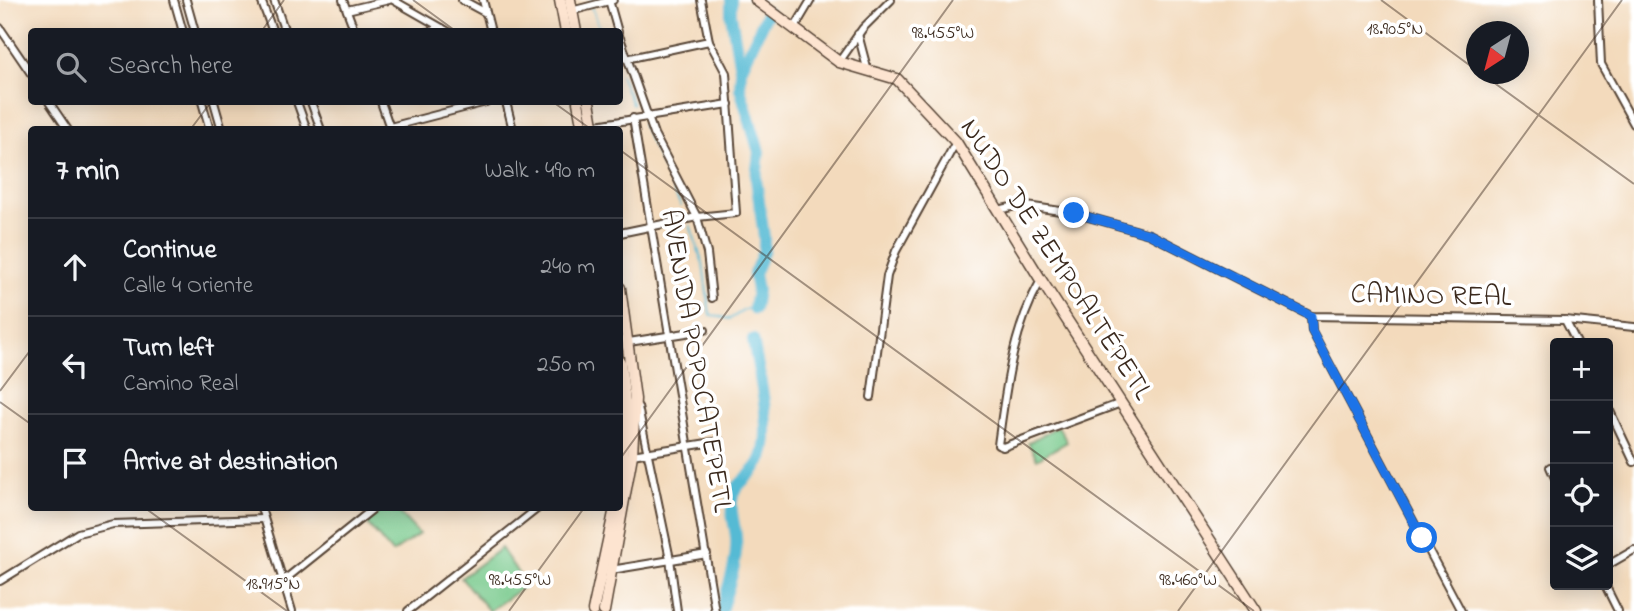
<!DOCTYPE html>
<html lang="en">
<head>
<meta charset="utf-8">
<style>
  :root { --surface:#171b24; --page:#20242c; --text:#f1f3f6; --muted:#9ea1a6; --line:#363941 }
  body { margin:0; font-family:"Indie Flower",sans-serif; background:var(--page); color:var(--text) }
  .controls { position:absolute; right:21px; bottom:21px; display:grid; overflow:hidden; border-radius:7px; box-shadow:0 4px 18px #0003 }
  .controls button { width:63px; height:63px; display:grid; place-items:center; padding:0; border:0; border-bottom:2px solid var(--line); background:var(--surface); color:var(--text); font:35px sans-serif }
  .compass { position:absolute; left:1466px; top:21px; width:63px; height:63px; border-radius:50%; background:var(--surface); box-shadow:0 4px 18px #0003; rotate:216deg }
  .stop { position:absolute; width:21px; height:21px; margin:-16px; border:5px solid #1a73e8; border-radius:50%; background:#fff }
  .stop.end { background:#1a73e8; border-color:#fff; box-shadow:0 2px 7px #0008 }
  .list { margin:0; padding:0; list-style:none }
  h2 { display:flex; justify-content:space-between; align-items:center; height:91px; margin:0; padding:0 28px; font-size:30px }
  h2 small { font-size:23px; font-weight:400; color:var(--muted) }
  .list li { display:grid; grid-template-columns:46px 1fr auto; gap:21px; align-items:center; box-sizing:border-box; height:98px; padding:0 28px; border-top:2px solid var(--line) }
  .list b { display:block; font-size:26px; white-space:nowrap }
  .list p { margin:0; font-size:23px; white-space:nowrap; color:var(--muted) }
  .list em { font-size:23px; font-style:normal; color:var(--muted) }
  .icon { flex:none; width:38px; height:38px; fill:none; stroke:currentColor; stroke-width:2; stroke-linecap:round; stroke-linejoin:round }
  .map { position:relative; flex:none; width:1634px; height:611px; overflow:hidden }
  .search { position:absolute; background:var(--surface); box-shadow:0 4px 18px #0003; left:28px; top:28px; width:595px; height:77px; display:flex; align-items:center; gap:18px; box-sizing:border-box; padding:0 24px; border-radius:7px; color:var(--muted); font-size:26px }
  .panel { position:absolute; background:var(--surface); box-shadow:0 4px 18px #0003; left:28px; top:126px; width:595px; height:385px; border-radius:7px }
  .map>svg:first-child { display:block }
  .green { fill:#77c98b; stroke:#597a54; stroke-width:2 }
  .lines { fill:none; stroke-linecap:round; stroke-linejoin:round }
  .stream { stroke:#55bad4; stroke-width:2 }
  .river { stroke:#55bad4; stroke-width:12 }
  .street-casing { stroke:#574436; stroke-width:10 }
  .secondary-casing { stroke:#574436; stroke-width:13 }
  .street { stroke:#fff; stroke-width:6 }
  .secondary { stroke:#fde4d0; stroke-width:10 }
  .route { stroke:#1a73e8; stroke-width:9 }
  .ticks { fill:none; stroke:#3b2a1e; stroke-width:2; stroke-opacity:0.45 }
  .labels { text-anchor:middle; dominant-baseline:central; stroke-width:7; stroke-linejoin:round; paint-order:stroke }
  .street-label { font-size:28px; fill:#3b2a1e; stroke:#fff }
  .ticks-label { font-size:18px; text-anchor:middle; fill:#3b2a1e; stroke:#fff; stroke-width:7; stroke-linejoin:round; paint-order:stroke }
</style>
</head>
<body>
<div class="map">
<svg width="1634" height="611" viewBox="0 0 1634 611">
  <rect width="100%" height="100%" fill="#fff"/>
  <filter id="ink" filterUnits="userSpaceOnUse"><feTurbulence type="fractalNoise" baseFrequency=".0143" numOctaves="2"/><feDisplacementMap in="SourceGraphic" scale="14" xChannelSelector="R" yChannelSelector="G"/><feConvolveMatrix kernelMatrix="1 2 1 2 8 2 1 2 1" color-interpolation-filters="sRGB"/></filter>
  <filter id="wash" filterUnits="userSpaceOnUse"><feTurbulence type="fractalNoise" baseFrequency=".00686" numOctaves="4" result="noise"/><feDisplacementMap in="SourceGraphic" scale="28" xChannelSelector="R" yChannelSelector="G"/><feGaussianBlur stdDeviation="1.57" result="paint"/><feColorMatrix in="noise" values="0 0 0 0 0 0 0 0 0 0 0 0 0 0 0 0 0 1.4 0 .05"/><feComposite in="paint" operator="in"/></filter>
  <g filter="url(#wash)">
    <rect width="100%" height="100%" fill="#f3dabc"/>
    <g class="green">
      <polygon points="1058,426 1067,442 1037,459 1028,443"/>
      <polygon points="380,508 395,508 419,534 392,553 365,521"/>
      <polygon points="501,548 526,585 489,611 461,578"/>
    </g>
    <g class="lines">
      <g class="stream">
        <polyline points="591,0 591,2"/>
        <polyline points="592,7 601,32"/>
        <polyline points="620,75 632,104"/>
        <polyline points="642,124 681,206"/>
        <polyline points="690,225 703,264 710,315 730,319 746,309 754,309"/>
      </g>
      <g class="river">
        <polyline points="731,0 731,15 740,69"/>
        <polyline points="754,309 757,290 754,274 764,250 764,237 756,179 759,152 740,88 741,70 767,13"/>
        <path d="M721 611C728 586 738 564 736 537 735 525 730 512 732 500 735 482 752 477 760 462 775 435 758 370 753 340"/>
      </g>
    </g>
  </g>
  <g filter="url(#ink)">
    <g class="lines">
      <g class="street-casing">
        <g id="street">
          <polyline points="174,0 183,32"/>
          <polyline points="186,0 195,32"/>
          <polyline points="261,0 273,32"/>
          <polyline points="274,0 285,32"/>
          <polyline points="343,0 355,32"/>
          <polyline points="393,0 449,32"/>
          <polyline points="462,0 486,13"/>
          <polyline points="483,0 491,32"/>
          <polyline points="609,0 618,32"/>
          <polyline points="1598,0 1601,64 1634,124"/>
          <polyline points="347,10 389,0"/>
          <polyline points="571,11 613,0"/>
          <polyline points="795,27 811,0"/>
          <polyline points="0,28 32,75"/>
          <polyline points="428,32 442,28"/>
          <polyline points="858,34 867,68"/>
          <polyline points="620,38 654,134 697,217 707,253 712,298"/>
          <polyline points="626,59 709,41"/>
          <polyline points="839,62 863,28 891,0"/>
          <polyline points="49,102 68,130"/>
          <polyline points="202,102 210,130"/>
          <polyline points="214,102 222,130"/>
          <polyline points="297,102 307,130"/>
          <polyline points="311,102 321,130"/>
          <polyline points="381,102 390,128"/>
          <polyline points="506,102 513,130"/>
          <polyline points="633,118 715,611"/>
          <polyline points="390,127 486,102"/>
          <polyline points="565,130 729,104"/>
          <polyline points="998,210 1020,205 1074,213 1149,234 1311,316 1565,320 1634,327"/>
          <polyline points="620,233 697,217 736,213 726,73 709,41 701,0"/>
          <path d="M1041 280C1012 331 1006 388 998 445L1003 447 1121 403"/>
          <polyline points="1311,316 1312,331 1461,611"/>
          <polyline points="1565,320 1577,343"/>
          <polyline points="629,342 705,330"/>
          <polyline points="871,397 887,276 896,251 956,142"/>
          <polyline points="638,407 670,559 677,611"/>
          <polyline points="1608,407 1634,462"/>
          <polyline points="632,455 720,441"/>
          <polyline points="1550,467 1555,478"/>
          <polyline points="261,508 292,611"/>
          <polyline points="1608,565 1634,550"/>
          <polyline points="611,570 707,554"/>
          <polyline points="0,581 78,533 113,524 264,519"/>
          <polyline points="283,581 374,508"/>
          <polyline points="1605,585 1618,611"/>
          <polyline points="408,611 538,508"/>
        </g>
      </g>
      <g class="secondary-casing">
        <g id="secondary">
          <polyline points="560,0 566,32"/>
          <polyline points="570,0 576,32"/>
          <polyline points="756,0 839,62 897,79 956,142 1041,280 1256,611"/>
          <polyline points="578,102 583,130"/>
          <polyline points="589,102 594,130"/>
          <polyline points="620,362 626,409 620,485"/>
          <polyline points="593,611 615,508"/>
          <polyline points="604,611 632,455 635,399 620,288"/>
        </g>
      </g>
      <use href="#street" class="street"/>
      <use href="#secondary" class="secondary"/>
    </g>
  </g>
  <g class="lines" filter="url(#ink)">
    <polyline class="route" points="1074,213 1149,234 1311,316 1312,331 1422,538"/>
  </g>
  <path class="ticks" d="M413 0 457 32M1381 0 1476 70M261 32 284 0M1482 74 1634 184M553 102 592 130M190 130 211 102M620 150 1254 611M0 391 32 348M0 402 32 425M620 459 953 0M145 508 287 611M509 611 584 508M1178 611 1622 0"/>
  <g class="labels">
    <g class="street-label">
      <text transform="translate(1055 260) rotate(57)">NUDO DE ZEMPOALTÉPETL</text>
      <text transform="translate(1431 297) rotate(1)">CAMINO REAL</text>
      <text transform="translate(695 361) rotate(80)">AVENIDA POPOCATEPETL</text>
    </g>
  </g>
  <g class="ticks-label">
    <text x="1395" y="34">18.905°N</text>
    <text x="943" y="38">98.455°W</text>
    <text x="520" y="585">98.455°W</text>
    <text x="1188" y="585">98.460°W</text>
    <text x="273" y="589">18.915°N</text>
  </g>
</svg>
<div class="controls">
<button>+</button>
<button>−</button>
<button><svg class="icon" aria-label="locate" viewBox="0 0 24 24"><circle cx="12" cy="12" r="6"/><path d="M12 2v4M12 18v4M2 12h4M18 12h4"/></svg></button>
<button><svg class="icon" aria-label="layers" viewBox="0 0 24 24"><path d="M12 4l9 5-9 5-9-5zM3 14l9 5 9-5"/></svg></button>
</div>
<svg class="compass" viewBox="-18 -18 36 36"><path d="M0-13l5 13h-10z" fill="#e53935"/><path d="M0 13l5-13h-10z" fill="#9ea1a6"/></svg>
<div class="stop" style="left:1422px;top:538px"></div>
<div class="stop end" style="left:1074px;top:213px"></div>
<div class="search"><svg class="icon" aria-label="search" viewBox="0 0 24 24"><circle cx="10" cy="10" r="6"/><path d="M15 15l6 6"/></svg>Search here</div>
<section class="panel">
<h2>7 min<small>Walk · 490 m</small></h2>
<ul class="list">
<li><svg class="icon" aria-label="ahead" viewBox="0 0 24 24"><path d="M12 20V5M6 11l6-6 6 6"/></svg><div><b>Continue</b><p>Calle 4 Oriente</p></div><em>240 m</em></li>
<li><svg class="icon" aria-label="left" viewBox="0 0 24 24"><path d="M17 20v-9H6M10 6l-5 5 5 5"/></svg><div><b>Turn left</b><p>Camino Real</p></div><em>250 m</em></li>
<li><svg class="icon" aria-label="arrive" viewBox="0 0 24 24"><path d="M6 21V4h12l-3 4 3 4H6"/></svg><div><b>Arrive at destination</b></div></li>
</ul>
</section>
</div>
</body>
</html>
